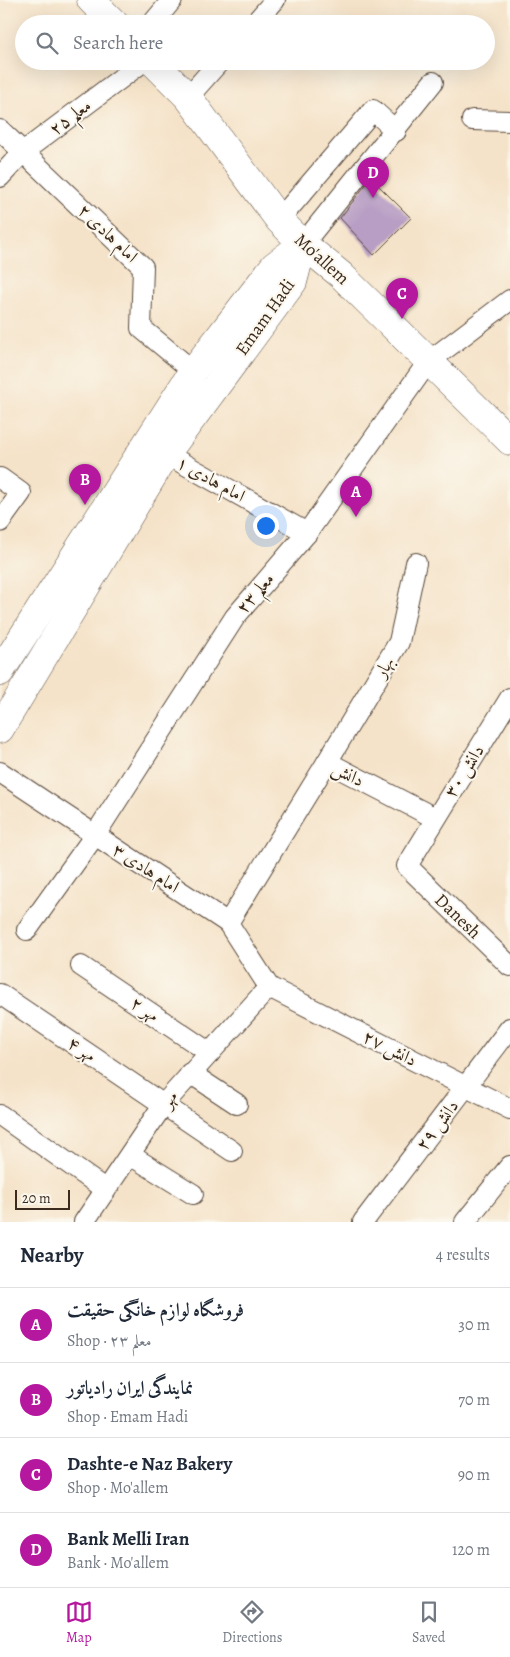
<!DOCTYPE html>
<html lang="en">
<head>
<meta charset="utf-8">
<style>
  :root { --surface:#fff; --page:#f6f6f7; --text:#1f2937; --muted:#747a83; --line:#e0e1e3; --accent:#b5179e }
  body { margin:0; font-family:Alegreya,Amiri,serif; background:var(--page); color:var(--text) }
  .scale { position:absolute; left:15px; bottom:12px; width:55px; box-sizing:border-box; padding-left:5px; border:2px solid #3b2a1e; border-top:0; font-size:14px; line-height:18px; white-space:nowrap; color:#3b2a1e; -webkit-text-stroke:4px #fbf7ec; paint-order:stroke }
  .you { position:absolute; left:265px; top:525px; width:18px; height:18px; margin:-12px; border:4px solid #fff; border-radius:50%; background:#1a73e8; box-shadow:0 0 0 8px #1a73e833 }
  .badge { display:grid; place-items:center; width:32px; height:32px; border-radius:50%; background:var(--accent); color:#fff; font-size:16px; font-weight:700 }
  .pin { position:absolute; translate:-50% -41px; filter:drop-shadow(0 1px 2px #0008) }
  .pin::after { content:''; position:absolute; top:26px; width:18px; height:15px; background:inherit; clip-path:polygon(0 0,100% 0,50% 100%) }
  .list { margin:0; padding:0; list-style:none }
  h2 { display:flex; justify-content:space-between; align-items:center; height:65px; margin:0; padding:0 20px; font-size:21px }
  h2 small { font-size:16px; font-weight:400; color:var(--muted) }
  .list li { display:grid; grid-template-columns:32px 1fr auto; gap:15px; align-items:center; box-sizing:border-box; height:75px; padding:0 20px; border-top:1px solid var(--line) }
  .list b { display:block; font-size:19px; white-space:nowrap }
  .list p { margin:0; font-size:16px; white-space:nowrap; color:var(--muted) }
  .list em { font-size:16px; font-style:normal; color:var(--muted) }
  .icon { flex:none; width:28px; height:28px; fill:none; stroke:currentColor; stroke-width:2; stroke-linecap:round; stroke-linejoin:round }
  .map { position:relative; flex:none; width:510px; height:1222px; overflow:hidden }
  .search { position:absolute; background:var(--surface); box-shadow:0 5px 20px #0002; left:15px; right:15px; top:15px; height:55px; display:flex; align-items:center; gap:12px; box-sizing:border-box; padding:0 18px; border-radius:28px; color:var(--muted); font-size:19px }
  .sheet { height:365px; background:var(--surface) }
  nav { display:flex; justify-content:space-around; align-items:center; box-sizing:border-box; height:70px; border-top:1px solid var(--line); background:var(--surface); font-size:14px; color:var(--muted) }
  nav a { display:grid; justify-items:center; gap:2px }
  nav .on { color:var(--accent) }
  .map>svg:first-child { display:block }
  .building { fill:#b89ec4 }
  .lines { fill:none; stroke-linecap:round; stroke-linejoin:round }
  .street-casing { stroke:#574638; stroke-width:22 }
  .secondary-casing { stroke:#574638; stroke-width:29 }
  .street { stroke:#fff; stroke-width:20 }
  .secondary { stroke:#fff; stroke-width:28 }
  .labels { text-anchor:middle; dominant-baseline:central; stroke-width:4; stroke-linejoin:round; paint-order:stroke }
  .street-label { font-size:18px; fill:#3b2a1e; stroke:#fbf7ec }
</style>
</head>
<body>
<div class="map">
<svg width="510" height="1222" viewBox="0 0 510 1222">
  <rect width="100%" height="100%" fill="#fbf7ec"/>
  <filter id="ink" filterUnits="userSpaceOnUse"><feTurbulence type="fractalNoise" baseFrequency=".02" numOctaves="2"/><feDisplacementMap in="SourceGraphic" scale="10" xChannelSelector="R" yChannelSelector="G"/><feConvolveMatrix kernelMatrix="1 2 1 2 8 2 1 2 1" color-interpolation-filters="sRGB"/></filter>
  <filter id="wash" filterUnits="userSpaceOnUse"><feTurbulence type="fractalNoise" baseFrequency=".0096" numOctaves="4" result="noise"/><feDisplacementMap in="SourceGraphic" scale="20" xChannelSelector="R" yChannelSelector="G"/><feGaussianBlur stdDeviation="1.12" result="paint"/><feColorMatrix in="noise" values="0 0 0 0 0 0 0 0 0 0 0 0 0 0 0 0 0 1.4 0 .05"/><feComposite in="paint" operator="in"/></filter>
  <g filter="url(#wash)">
    <rect width="100%" height="100%" fill="#f5e3c9"/>
    <g id="blocks">
      <polygon class="building" points="371,178 411,218 374,255 340,218"/>
    </g>
  </g>
  <g filter="url(#ink)">
    <use href="#blocks" fill-opacity="0" stroke="#574638" stroke-width="1"/>
    <g class="lines">
      <g class="street-casing">
        <g id="street">
          <polyline points="152,24 172,0"/>
          <polyline points="254,24 275,0"/>
          <polyline points="188,97 220,61"/>
          <polyline points="472,120 510,121"/>
          <polyline points="0,130 143,267 141,328 193,371"/>
          <polyline points="0,177 23,152 144,61"/>
          <polyline points="279,220 373,110 396,131"/>
          <polyline points="303,244 433,82"/>
          <polyline points="166,454 307,533"/>
          <polyline points="0,478 21,493 0,522"/>
          <polyline points="510,698 407,866 510,966"/>
          <polyline points="327,762 399,642 416,563"/>
          <polyline points="0,772 228,923 269,987"/>
          <polyline points="228,923 327,762 435,818"/>
          <polyline points="27,930 95,835 235,617 307,533 428,362 510,300"/>
          <polyline points="81,966 210,1053"/>
          <polyline points="269,987 510,1109"/>
          <polyline points="0,994 232,1151"/>
          <polyline points="190,1073 237,1104"/>
          <polyline points="0,1115 106,1190"/>
          <polyline points="130,1155 193,1194"/>
          <polyline points="84,1222 163,1105 269,987"/>
          <polyline points="363,1222 510,1028"/>
          <polyline points="465,1222 510,1166"/>
        </g>
      </g>
      <g class="secondary-casing">
        <g id="secondary">
          <polyline points="91,0 115,24"/>
          <polyline points="152,61 188,97 279,220 303,244 341,275 510,441"/>
          <polyline points="0,672 193,371 274,266 303,244"/>
          <polyline points="0,729 166,454 293,282 303,244"/>
        </g>
      </g>
      <use href="#street" class="street"/>
      <use href="#secondary" class="secondary"/>
    </g>
  </g>
  <g class="labels">
    <g class="street-label">
      <text transform="translate(70 117) rotate(-37)">معلم ۲۵</text>
      <text transform="translate(108 233) rotate(44)">امام هادی ٢</text>
      <text transform="translate(322 259) rotate(42)">Mo'allem</text>
      <text transform="translate(265 317) rotate(-55)">Emam Hadi</text>
      <text transform="translate(211 479) rotate(29)">امام هادی ١</text>
      <text transform="translate(255 593) rotate(-49)">معلم ۲۳</text>
      <text transform="translate(384 667) rotate(-59)">بهار</text>
      <text transform="translate(464 771) rotate(-58)">دانش ۳۰</text>
      <text transform="translate(348 774) rotate(26)">دانش</text>
      <text transform="translate(146 868) rotate(33)">امام هادی ٣</text>
      <text transform="translate(458 916) rotate(44)">Danesh</text>
      <text transform="translate(145 1009) rotate(34)">مهر ۲</text>
      <text transform="translate(390 1048) rotate(27)">دانش ۲۷</text>
      <text transform="translate(82 1049) rotate(34)">مهر ۴</text>
      <text transform="translate(169 1099) rotate(-52)">مهر</text>
      <text transform="translate(437 1125) rotate(-53)">دانش ٢٩</text>
    </g>
  </g>
</svg>
<div class="scale">20 m</div>
<div class="you"></div>
<div class="pin badge" style="left:356px;top:517px">A</div>
<div class="pin badge" style="left:85px;top:505px">B</div>
<div class="pin badge" style="left:402px;top:319px">C</div>
<div class="pin badge" style="left:373px;top:198px">D</div>
<div class="search"><svg class="icon" aria-label="search" viewBox="0 0 24 24"><circle cx="10" cy="10" r="6"/><path d="M15 15l6 6"/></svg>Search here</div>
</div>
<section class="sheet">
<h2>Nearby<small>4 results</small></h2>
<ul class="list">
<li><span class="badge">A</span><div><b>فروشگاه لوازم خانگی حقیقت</b><p>Shop · معلم ۲۳</p></div><em>30 m</em></li>
<li><span class="badge">B</span><div><b>نمایندگی ایران رادیاتور</b><p>Shop · Emam Hadi</p></div><em>70 m</em></li>
<li><span class="badge">C</span><div><b>Dashte-e Naz Bakery</b><p>Shop · Mo'allem</p></div><em>90 m</em></li>
<li><span class="badge">D</span><div><b>Bank Melli Iran</b><p>Bank · Mo'allem</p></div><em>120 m</em></li>
</ul>
</section>
<nav>
<a class="on"><svg class="icon" aria-label="map" viewBox="0 0 24 24"><path d="M3 6l6-2 6 2 6-2v14l-6 2-6-2-6 2zM9 4v14M15 6v14"/></svg>Map</a>
<a><svg class="icon" aria-label="directions" viewBox="0 0 24 24"><path d="M12 3l9 9-9 9-9-9zM9 14v-3h6M13 9l2 2-2 2"/></svg>Directions</a>
<a><svg class="icon" aria-label="saved" viewBox="0 0 24 24"><path d="M7 4h10v16l-5-4-5 4z"/></svg>Saved</a>
</nav>
</body>
</html>
